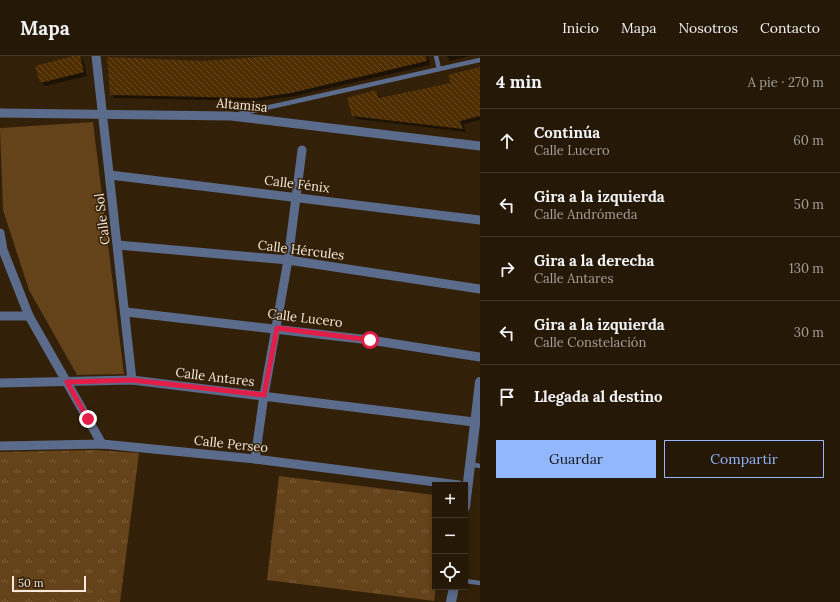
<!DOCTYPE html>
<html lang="es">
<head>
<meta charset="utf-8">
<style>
  :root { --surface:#261806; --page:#322514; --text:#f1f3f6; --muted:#a4a09b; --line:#423728; --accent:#93b7fd }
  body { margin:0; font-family:Lora,serif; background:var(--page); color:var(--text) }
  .controls { position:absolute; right:12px; bottom:12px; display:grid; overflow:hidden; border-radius:0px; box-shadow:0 2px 6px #0003 }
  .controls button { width:36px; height:36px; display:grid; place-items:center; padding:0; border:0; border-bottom:1px solid var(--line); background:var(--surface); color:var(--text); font:20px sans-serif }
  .scale { position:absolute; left:12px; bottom:10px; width:74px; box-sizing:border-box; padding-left:4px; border:2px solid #f6e9db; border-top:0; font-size:11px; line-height:14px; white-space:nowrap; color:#f6e9db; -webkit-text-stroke:3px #332008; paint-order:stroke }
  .stop { position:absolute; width:12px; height:12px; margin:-9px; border:3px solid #e11d48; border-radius:50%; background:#fff }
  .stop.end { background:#e11d48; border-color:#fff; box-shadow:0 1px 4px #0008 }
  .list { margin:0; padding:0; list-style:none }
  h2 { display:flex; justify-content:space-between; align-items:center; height:52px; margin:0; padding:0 16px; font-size:17px }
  h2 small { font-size:13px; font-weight:400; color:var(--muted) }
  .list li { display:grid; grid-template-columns:26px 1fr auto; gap:12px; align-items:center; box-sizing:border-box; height:64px; padding:0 16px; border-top:1px solid var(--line) }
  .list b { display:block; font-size:15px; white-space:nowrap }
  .list p { margin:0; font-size:13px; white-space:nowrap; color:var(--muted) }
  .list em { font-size:13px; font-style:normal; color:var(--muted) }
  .actions { display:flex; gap:8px; padding:12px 16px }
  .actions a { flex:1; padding:9px 0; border:1px solid var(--accent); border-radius:0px; text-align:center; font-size:14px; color:var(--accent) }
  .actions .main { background:var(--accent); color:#111 }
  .icon { flex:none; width:22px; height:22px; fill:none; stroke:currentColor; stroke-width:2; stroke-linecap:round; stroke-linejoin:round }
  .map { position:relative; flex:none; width:480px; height:546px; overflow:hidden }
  header { display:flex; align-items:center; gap:24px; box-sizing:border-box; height:56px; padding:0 20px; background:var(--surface); border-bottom:1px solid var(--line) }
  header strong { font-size:19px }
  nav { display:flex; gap:22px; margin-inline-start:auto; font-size:14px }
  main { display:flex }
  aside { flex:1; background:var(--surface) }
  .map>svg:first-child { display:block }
  .grass { fill:url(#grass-tufts) }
  .green { fill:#64421a }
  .shadow { fill:#0007 }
  .building { fill:url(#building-back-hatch) }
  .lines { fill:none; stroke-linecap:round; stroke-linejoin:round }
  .service { stroke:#5b6b8b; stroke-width:4.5 }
  .minor { stroke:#5b6b8b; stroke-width:9 }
  .tertiary { stroke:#5b6b8b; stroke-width:10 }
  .route { stroke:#e11d48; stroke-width:5 }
  .labels { text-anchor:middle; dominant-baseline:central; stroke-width:3; stroke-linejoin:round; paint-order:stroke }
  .street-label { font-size:13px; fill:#f6e9db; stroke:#332008 }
</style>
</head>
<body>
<header>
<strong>Mapa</strong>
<nav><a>Inicio</a><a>Mapa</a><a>Nosotros</a><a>Contacto</a></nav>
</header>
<main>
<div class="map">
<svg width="480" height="546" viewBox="0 0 480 546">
  <defs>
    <pattern id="grass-tufts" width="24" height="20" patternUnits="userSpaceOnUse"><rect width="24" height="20" fill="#64421a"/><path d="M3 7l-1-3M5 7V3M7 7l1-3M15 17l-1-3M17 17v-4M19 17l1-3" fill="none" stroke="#7b5d3b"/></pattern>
    <pattern id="building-back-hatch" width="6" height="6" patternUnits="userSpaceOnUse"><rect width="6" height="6" fill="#4e2e01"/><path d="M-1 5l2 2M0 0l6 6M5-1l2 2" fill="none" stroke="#684c25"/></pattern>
  </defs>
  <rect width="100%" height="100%" fill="#332008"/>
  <g class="grass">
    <polygon points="95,394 139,397 120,546 0,546 0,396"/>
    <polygon points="279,420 435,439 436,531 434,545 267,524"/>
  </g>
  <polygon class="green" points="93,66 124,318 77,319 29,234 3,154 0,72"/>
  <g class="shadow">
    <polygon points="77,0 83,3 87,20 45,30 41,27"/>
    <polygon points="287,0 428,0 430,9 295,40 259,45 115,42 111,38 203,6"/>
    <polygon points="447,0 470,0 450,5"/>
    <polygon points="480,12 480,64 463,68 466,76 357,63 353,60 376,35 381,42 453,27"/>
  </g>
  <g class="building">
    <polygon points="73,0 80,0 84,16 40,27 35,10"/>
    <polygon points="273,0 426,0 427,5 291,37 255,42 110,39 107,1 203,5"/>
    <polygon points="480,11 480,60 460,65 463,73 352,60 347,42 376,34 379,42 451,27 448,19"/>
  </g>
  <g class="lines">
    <g class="service">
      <polyline points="436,0 439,13"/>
      <polyline points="239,58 480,4"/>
      <polyline points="470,408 480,410"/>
      <polyline points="465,525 480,527"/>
    </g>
    <g class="minor">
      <polyline points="96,0 132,324"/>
      <polyline points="0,57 231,60 480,90"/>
      <polyline points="110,119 480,164"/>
      <polyline points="0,177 3,194 29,260 102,388"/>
      <polyline points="118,189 288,204 480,233"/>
      <polyline points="126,256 370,284 480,301"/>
      <polyline points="0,260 29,260"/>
      <polyline points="0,327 132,324 474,366"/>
      <polyline points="0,390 102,388 255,403 459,429"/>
      <polyline points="255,403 264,339 288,204 302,94"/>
    </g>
    <g class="tertiary">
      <polyline points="465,451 480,326"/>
      <polyline points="451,546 454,531"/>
    </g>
  </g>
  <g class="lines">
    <polyline class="route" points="88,363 67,326 132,324 264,339 277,272 370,284"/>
  </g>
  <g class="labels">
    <g class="street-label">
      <text transform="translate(242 49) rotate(5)">Altamisa</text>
      <text transform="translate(297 128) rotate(7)">Calle Fénix</text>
      <text transform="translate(102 163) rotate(-97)">Calle Sol</text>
      <text transform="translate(301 194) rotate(7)">Calle Hércules</text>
      <text transform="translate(305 262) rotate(7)">Calle Lucero</text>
      <text transform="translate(215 321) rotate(7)">Calle Antares</text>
      <text transform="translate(231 388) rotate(6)">Calle Perseo</text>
    </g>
  </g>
</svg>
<div class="controls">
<button>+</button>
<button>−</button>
<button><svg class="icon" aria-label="locate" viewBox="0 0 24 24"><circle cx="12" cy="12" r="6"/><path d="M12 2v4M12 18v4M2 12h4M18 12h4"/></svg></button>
</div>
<div class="scale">50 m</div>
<div class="stop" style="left:370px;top:284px"></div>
<div class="stop end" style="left:88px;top:363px"></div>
</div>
<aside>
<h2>4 min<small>A pie · 270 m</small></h2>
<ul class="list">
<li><svg class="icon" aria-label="ahead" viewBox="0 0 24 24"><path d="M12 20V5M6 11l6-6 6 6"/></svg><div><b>Continúa</b><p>Calle Lucero</p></div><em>60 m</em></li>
<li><svg class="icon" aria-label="left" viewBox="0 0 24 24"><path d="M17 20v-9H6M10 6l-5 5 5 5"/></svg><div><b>Gira a la izquierda</b><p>Calle Andrómeda</p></div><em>50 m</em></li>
<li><svg class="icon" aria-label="right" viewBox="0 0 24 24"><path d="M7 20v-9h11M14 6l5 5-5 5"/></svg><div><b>Gira a la derecha</b><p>Calle Antares</p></div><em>130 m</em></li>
<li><svg class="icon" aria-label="left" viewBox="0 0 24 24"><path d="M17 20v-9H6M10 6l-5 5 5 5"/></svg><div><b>Gira a la izquierda</b><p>Calle Constelación</p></div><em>30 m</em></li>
<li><svg class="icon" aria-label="arrive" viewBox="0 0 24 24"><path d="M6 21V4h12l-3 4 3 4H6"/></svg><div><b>Llegada al destino</b></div></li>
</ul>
<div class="actions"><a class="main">Guardar</a><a>Compartir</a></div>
</aside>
</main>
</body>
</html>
